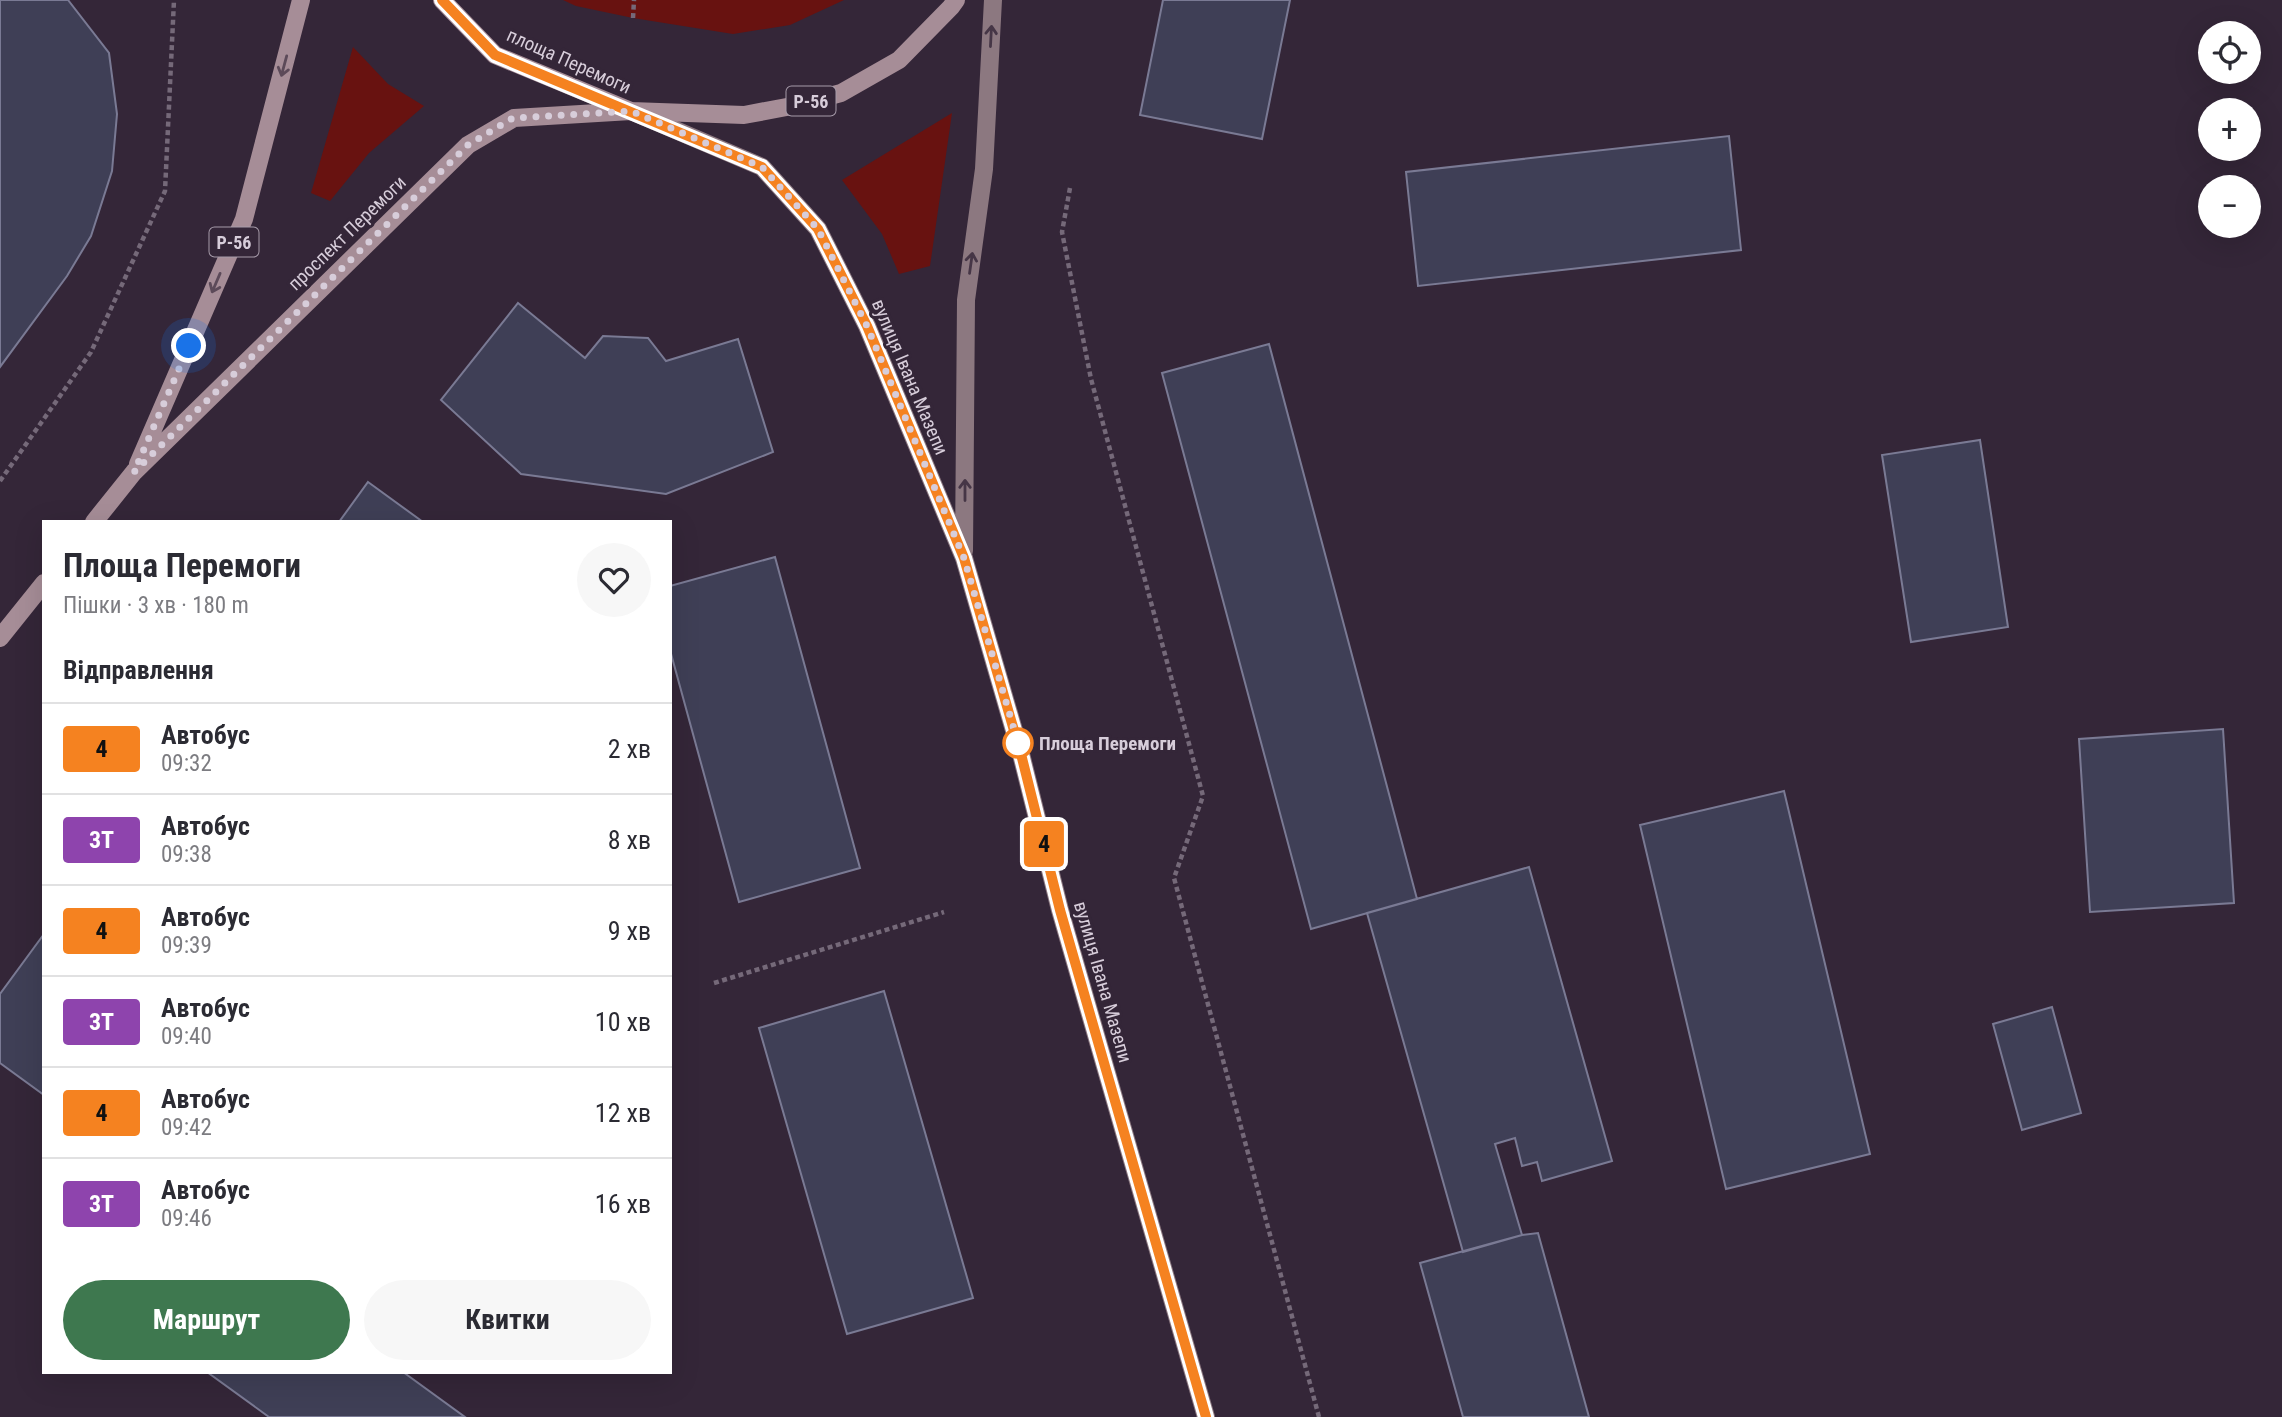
<!DOCTYPE html>
<html lang="uk">
<meta charset="utf-8">
<style>
body{margin:0;font-family:"Roboto Condensed",sans-serif;background:#f7f7f7;color:#2b2b33;height:100vh;display:flex;flex-direction:column;font-size:26px;white-space:nowrap}
*{box-sizing:border-box;margin:0}
p{font-size:23px;color:#7c7c81}
.icon{flex:none;width:38px;height:38px;fill:none;stroke:currentColor;stroke-width:2;stroke-linecap:round;stroke-linejoin:round}
.map{position:relative;flex:1;overflow:hidden}
.sheet{position:absolute;left:42px;top:520px;width:630px;height:854px;display:flex;flex-direction:column;background:#fff;border-radius:0px;box-shadow:0 7px 28px #0002}
.sheet>*{flex:none}
.badge{padding:0 14px;border-radius:5px;font-size:24px;line-height:46px}
.fabs{position:absolute;left:2198px;top:21px;display:grid;gap:14px}
.fabs a{display:grid;place-items:center;width:63px;height:63px;border-radius:50%;background:#fff;box-shadow:0 7px 28px #0002;font-size:35px}
.you{position:absolute;width:35px;height:35px;margin:-18px;border:5px solid #fff;border-radius:50%;background:#1a73e8;box-shadow:0 0 0 10px #1a73e833}
.map>.badge{position:absolute;translate:-50% -50%;box-shadow:0 0 0 4px #fff}
h2{padding:0 21px;font-size:26px;line-height:63px}
.round{display:grid;place-items:center;flex:none;width:74px;height:74px;border-radius:37px;background:#f7f7f7}
.summary{display:flex;align-items:center;justify-content:space-between;height:119px;padding:0 21px}
h1{font-size:33px;font-weight:700;line-height:52px}
.action{display:flex;gap:14px;margin-top:auto;padding:14px 21px}
.action a{flex:1;height:80px;border-radius:42px;background:#3e784f;color:#fff;font-size:28px;font-weight:700;line-height:80px;text-align:center}
.action a+a{background:#f7f7f7;color:#2b2b33}
ul{padding:0;list-style:none}
li{display:flex;align-items:center;gap:21px;height:91px;padding:0 21px;border-top:2px solid #e1e1e2}
li div{flex:1}
li b{display:block;font-size:26px}
li em{font-style:normal}
li .badge{min-width:77px;font-weight:700;text-align:center}
.map>svg:first-child{display:block}
.green{fill:#681210}
.building{fill:#3f3f56;stroke:#7a7a94;stroke-width:2}
.lines{fill:none;stroke-linecap:round;stroke-linejoin:round}
.path{stroke:#756979;stroke-width:4.5;stroke-dasharray:5 3.5;stroke-linecap:butt}
.secondary{stroke:#8c7880;stroke-width:18}
.primary{stroke:#a68d97;stroke-width:18}
.oneway{stroke:#463646}
.oneway2{stroke:#5c4a59}
.line-casing{stroke:#fff;stroke-width:16}
.line{stroke:#f58220;stroke-width:10}
.walk{stroke:#d7cdda;stroke-width:7;stroke-dasharray:0 12.6}
.stop-dot{fill:#fff;stroke:#f58220;stroke-width:3.5}
.labels{text-anchor:middle;dominant-baseline:central;stroke-width:6;stroke-linejoin:round;paint-order:stroke}
.shield{fill:#342638;stroke:#a69ba9;stroke-width:2}
.shield-label{font-size:18px;font-weight:bold;fill:#d7cdda}
.street-label{font-size:19px;fill:#d7cdda;stroke:#342638}
.stop-label{font-size:19px;font-weight:bold;fill:#d7cdda;stroke:#342638;text-anchor:start}
</style>
<div class="map">
<svg width="2282" height="1417" viewBox="0 0 2282 1417">
<rect width="100%" height="100%" fill="#342638"/>
<path class="green" d="M563,0H844L790,25L733,34L633,18L576,6Z
M353,47L388,84L424,106L369,153L330,201L311,193Z
M952,113L930,266L899,274L882,234L842,180Z"/>
<path class="building" d="M0,0H68L109,53L117,114L112,171L91,236L67,276L0,367Z
M1163,0H1290L1262,139L1140,115Z
M1729,136L1741,250L1418,286L1406,172Z
M518,303L585,358L603,336L648,338L666,361L738,339L773,452L666,494L521,474L441,400Z
M1269,344L1417,899L1311,929L1162,373Z
M1980,440L2008,627L1911,642L1882,455Z
M368,482L423,522H339Z
M775,557L860,868L739,902L670,650V586Z
M2223,729L2234,903L2090,912L2079,739Z
M1784,791L1870,1154L1726,1189L1640,825Z
M1529,867L1612,1161L1542,1181L1537,1162L1522,1166L1515,1138L1495,1144L1522,1235L1463,1252L1367,913Z
M44,934V1095L0,1063V994Z
M884,991L973,1298L847,1334L759,1028Z
M2052,1007L2081,1113L2022,1130L1993,1024Z
M1538,1233L1589,1417H1463L1420,1263L1522,1235Z
M207,1372H403L465,1417H269Z"/>
<g class="lines">
<path class="path" d="M633,18L634,0
M1070,188L1062,232L1091,379L1203,796L1174,878L1319,1417
M0,481L91,352L165,191L174,0
M714,983L944,912"/>
<path class="secondary" d="M631,111L762,167L818,229L867,326L964,558L1022,758L1060,910L1206,1417
M964,551L966,300L984,169L993,0"/>
<path class="primary" d="M442,0L495,55L631,111L744,115L792,106L841,93L899,60L951,7L956,0
M138,464L244,219L301,0
M94,522L134,472L468,145L514,118L631,111
M0,638L44,583"/>
</g>
<defs><path id="oneway-shaft" d="M-6 0H5M1.5-3L5.5 0L1.5 3" fill="none" stroke-width="1.6" stroke-linecap="round" stroke-linejoin="round" transform="scale(1.75)"/></defs>
<g class="oneway">
<use href="#oneway-shaft" transform="translate(991 36) rotate(-87)"/>
<use href="#oneway-shaft" transform="translate(971 263) rotate(-82)"/>
<use href="#oneway-shaft" transform="translate(965 490) rotate(-90)"/>
</g>
<g class="oneway2">
<use href="#oneway-shaft" transform="translate(284 66) rotate(105)"/>
<use href="#oneway-shaft" transform="translate(216 283) rotate(113)"/>
</g>
<g class="lines">
<defs>
<path id="line" d="M442,0L495,55L762,167L818,229L867,326L964,558L1022,758L1060,910L1206,1417"/>
</defs>
<use href="#line" class="line-casing"/>
<use href="#line" class="line"/>
<path class="walk" d="M189,346L134,472L468,145L513,118L631,111L762,167L818,229L867,326L964,558L1018,743"/>
</g>
<circle class="stop-dot" cx="1018" cy="743" r="14"/>
<g class="labels">
<g class="shield">
<rect x="786.5" y="86.5" width="49" height="29" rx="5"/>
<rect x="209.5" y="227.5" width="49" height="29" rx="5"/>
</g>
<g class="shield-label">
<text x="811" y="101">Р-56</text>
<text x="234" y="242">Р-56</text>
</g>
<g class="street-label">
<text transform="translate(569 61) rotate(24)">площа Перемоги</text>
<text transform="translate(347 233) rotate(-44)">проспект Перемоги</text>
<text transform="translate(910 377) rotate(67)">вулиця Івана Мазепи</text>
<text transform="translate(1103 982) rotate(74)">вулиця Івана Мазепи</text>
</g>
<g class="stop-label">
<text x="1039" y="743">Площа Перемоги</text>
</g>
</g>
</svg>
<div class="fabs">
<a><svg class="icon" aria-label="locate" viewBox="0 0 24 24"><circle cx="12" cy="12" r="6"/><path d="M12 2v4M12 18v4M2 12h4M18 12h4"/></svg></a>
<a>+</a>
<a>−</a>
</div>
<div class="you" style="left:189px;top:346px"></div>
<b class="badge" style="left:1044px;top:844px;background:#f58220;color:#111">4</b>
<section class="sheet">
<div class="summary"><div><h1>Площа Перемоги</h1><p>Пішки · 3 хв · 180 m</p></div><a class="round"><svg class="icon" aria-label="heart" viewBox="0 0 24 24"><path d="M12 20l-8-8c-3-5 5-10 8-4 3-6 11-1 8 4z"/></svg></a></div>
<h2>Відправлення</h2>
<ul>
<li><span class="badge" style="background:#f58220;color:#111">4</span><div><b>Автобус</b><p>09:32</p></div><em>2 хв</em></li>
<li><span class="badge" style="background:#8e44ad;color:#fff">3Т</span><div><b>Автобус</b><p>09:38</p></div><em>8 хв</em></li>
<li><span class="badge" style="background:#f58220;color:#111">4</span><div><b>Автобус</b><p>09:39</p></div><em>9 хв</em></li>
<li><span class="badge" style="background:#8e44ad;color:#fff">3Т</span><div><b>Автобус</b><p>09:40</p></div><em>10 хв</em></li>
<li><span class="badge" style="background:#f58220;color:#111">4</span><div><b>Автобус</b><p>09:42</p></div><em>12 хв</em></li>
<li><span class="badge" style="background:#8e44ad;color:#fff">3Т</span><div><b>Автобус</b><p>09:46</p></div><em>16 хв</em></li>
</ul>
<div class="action"><a>Маршрут</a><a>Квитки</a></div>
</section>
</div>
